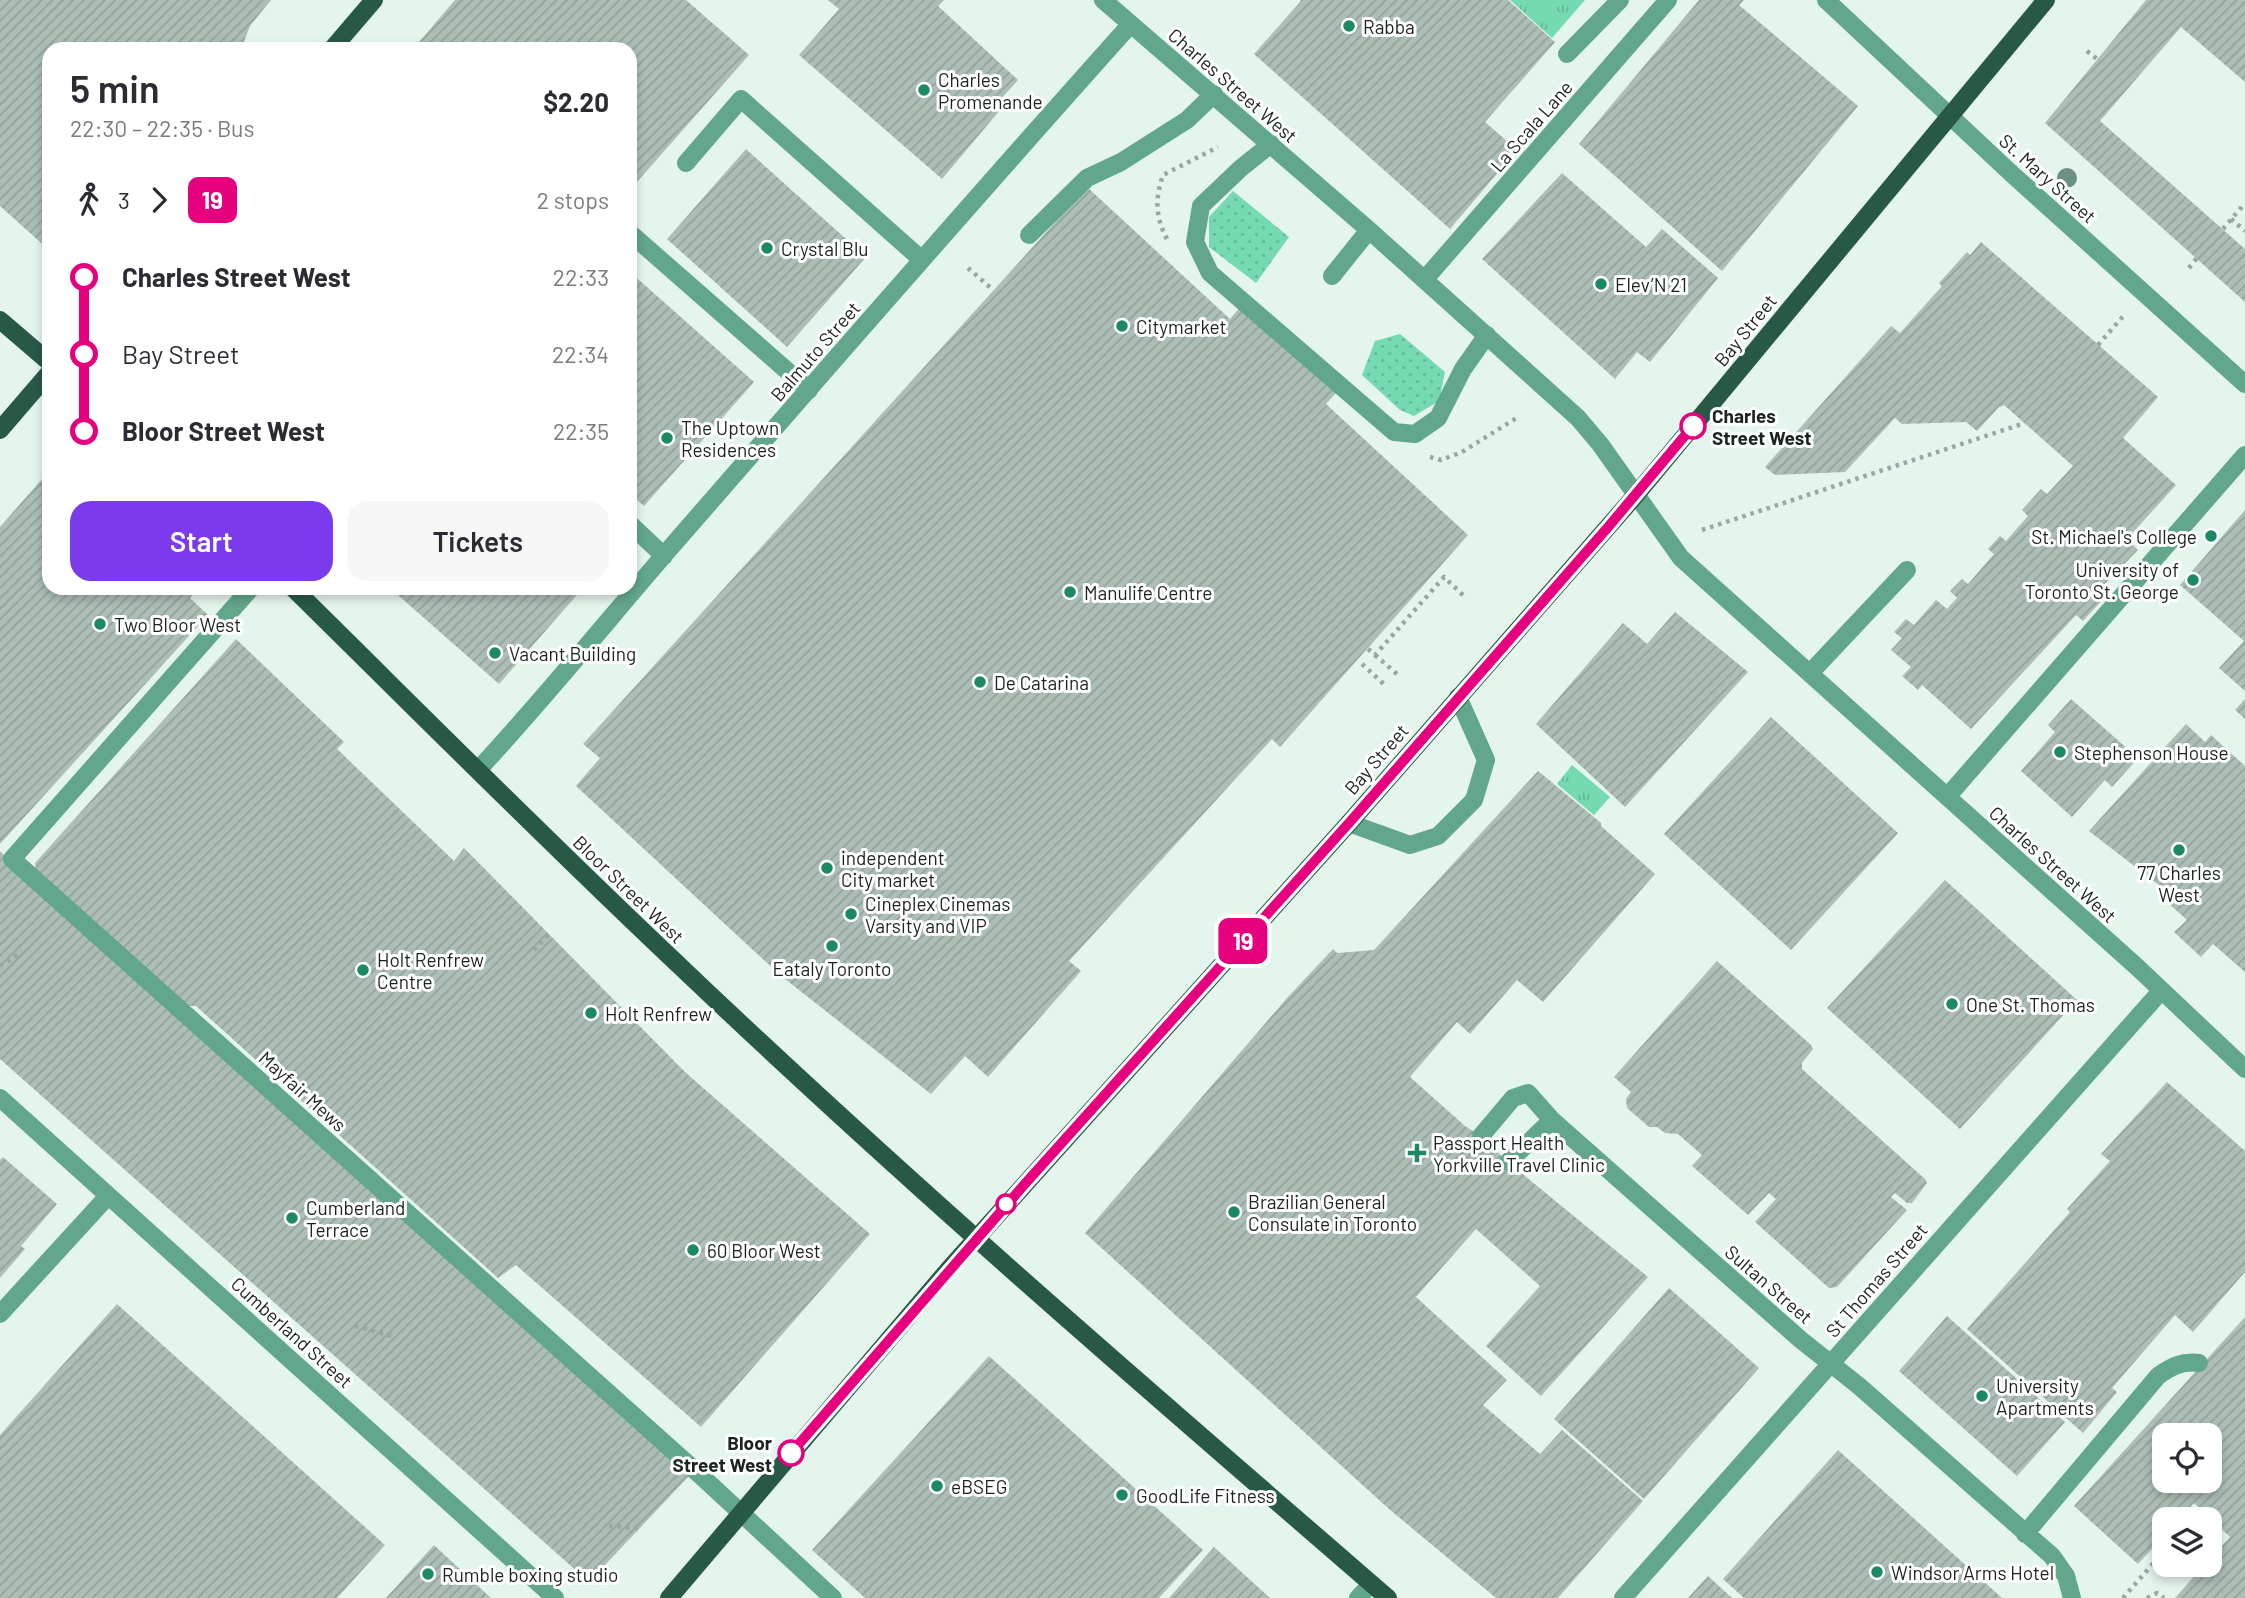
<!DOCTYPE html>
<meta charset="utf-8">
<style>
body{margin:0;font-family:Barlow,sans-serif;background:#f7f7f7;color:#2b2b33;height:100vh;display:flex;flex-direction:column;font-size:26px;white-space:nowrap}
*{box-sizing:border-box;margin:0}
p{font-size:23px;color:#7c7c81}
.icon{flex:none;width:38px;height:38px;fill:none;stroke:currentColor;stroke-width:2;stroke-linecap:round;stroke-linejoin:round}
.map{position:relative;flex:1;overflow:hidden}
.sheet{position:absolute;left:42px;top:42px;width:595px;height:553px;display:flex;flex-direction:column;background:#fff;border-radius:21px;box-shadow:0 4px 10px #0003}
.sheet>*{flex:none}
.badge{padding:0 14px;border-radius:10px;font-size:24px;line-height:46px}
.controls{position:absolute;left:2152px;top:1423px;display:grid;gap:14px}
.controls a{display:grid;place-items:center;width:70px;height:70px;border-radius:14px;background:#fff;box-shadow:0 4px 10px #0003;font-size:35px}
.map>.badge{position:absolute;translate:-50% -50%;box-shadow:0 0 0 4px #fff}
.legs{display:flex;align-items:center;gap:10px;height:77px;padding:0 28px;font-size:23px}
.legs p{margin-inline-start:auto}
.headline{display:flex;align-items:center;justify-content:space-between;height:119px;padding:0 28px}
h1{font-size:38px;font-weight:600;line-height:52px}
.action{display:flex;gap:14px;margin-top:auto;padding:14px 28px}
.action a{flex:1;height:80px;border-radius:21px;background:#7c3aed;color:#fff;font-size:28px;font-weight:600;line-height:80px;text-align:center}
.action a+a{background:#f7f7f7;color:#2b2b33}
ul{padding:0 28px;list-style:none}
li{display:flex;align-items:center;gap:24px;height:77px;font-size:26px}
li i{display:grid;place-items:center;width:10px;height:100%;margin:0 9px;background:currentColor}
li i::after{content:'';width:18px;height:18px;margin:-9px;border:5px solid;border-radius:50%;background:#fff}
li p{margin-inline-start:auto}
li:first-child i{background:linear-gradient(#0000 50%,currentColor 0)}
li:last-child i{background:linear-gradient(currentColor 50%,#0000 0)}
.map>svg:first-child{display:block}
.grass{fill:url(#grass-dots)}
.park{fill:url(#park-tufts)}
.building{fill:url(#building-hatch);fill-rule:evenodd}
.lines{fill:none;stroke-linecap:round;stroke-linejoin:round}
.path{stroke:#99a7a1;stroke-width:4.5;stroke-dasharray:3.5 5;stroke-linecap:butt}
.minor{stroke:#62a68b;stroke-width:18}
.major{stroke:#285846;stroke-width:18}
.tree{fill:#6d9084}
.line-1-casing{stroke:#fff;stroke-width:16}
.line-1{stroke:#e6007e;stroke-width:10}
.poi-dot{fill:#1b8866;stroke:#fff;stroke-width:2.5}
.stop-1-dot{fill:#fff;stroke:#e6007e;stroke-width:3.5}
.labels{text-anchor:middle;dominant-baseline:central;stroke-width:6;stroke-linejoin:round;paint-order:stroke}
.poi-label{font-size:19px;fill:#1b221f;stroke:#fff;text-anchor:start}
.street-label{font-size:19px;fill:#1b221f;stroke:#fff}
.stop-label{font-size:19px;font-weight:bold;fill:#1b221f;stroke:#fff;text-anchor:start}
</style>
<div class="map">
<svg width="2245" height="1598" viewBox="0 0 2245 1598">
<defs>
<pattern id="grass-dots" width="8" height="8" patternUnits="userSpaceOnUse" patternTransform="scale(1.75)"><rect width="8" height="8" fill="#75d9b2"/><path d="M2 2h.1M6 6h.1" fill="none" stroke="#65ba99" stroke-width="1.8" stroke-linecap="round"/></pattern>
<pattern id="park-tufts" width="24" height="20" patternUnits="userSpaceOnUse" patternTransform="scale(1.75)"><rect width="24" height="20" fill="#75d9b2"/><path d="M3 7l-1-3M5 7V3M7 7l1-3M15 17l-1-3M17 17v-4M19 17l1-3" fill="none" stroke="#65ba99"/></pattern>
<pattern id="building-hatch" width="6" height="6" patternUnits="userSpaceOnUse" patternTransform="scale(1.75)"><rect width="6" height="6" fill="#acbeb6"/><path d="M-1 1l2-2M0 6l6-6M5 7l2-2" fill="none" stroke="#93a39c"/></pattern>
</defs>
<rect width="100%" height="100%" fill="#e3f5ed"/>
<path class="grass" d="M1233,191L1289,237L1256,283L1209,247V217Z
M1400,334L1445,372L1439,401L1414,416L1400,410L1362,375L1375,341Z"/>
<path class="park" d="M1510,0H1585L1552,38Z
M1572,765L1610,797L1594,815L1557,784Z"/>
<path class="building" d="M0,0H271L250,26L241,49H49V250L0,206Z
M455,0H686L749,55L636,183L630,177V49H413Z
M828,0H944L938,6L1018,80L1001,99L1006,103L942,179L799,55L839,9Z
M1300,0H1508L1555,42L1485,122L1517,150L1450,229L1254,54L1301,1Z
M1699,0H1744L1739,5L1858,106L1722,271L1579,144Z
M2146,0H2245V82L2181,27L2100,121L2245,249V302L2045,123Z
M746,149L866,257L787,347L667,239Z
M1562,173L1646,247L1662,229L1718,278L1650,362L1637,352L1615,379L1482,259Z
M1087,187L1230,319L1249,297L1345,383L1326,404L1468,535L1280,747L1272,739L1069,961L1081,971L988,1077L965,1056L931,1094L780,975L576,786L600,758L583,744Z
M1981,242L2158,397L2123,438L2176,485L2127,539L2138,550L2101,588L2108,594L2083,621L2076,615L1971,729L1922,685L1918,690L1902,676L1911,667L1891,650L1902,638L1894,632L1906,619L1914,625L1936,600L1947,609L1957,598L1950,591L1962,579L1968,584L1994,554L1988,549L2000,536L2006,541L2028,516L2022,510L2041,489L2047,494L2073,466L2004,405L2001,407L2000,406L1977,431L1966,422L1902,424L1895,418L1845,472L1775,475L1765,467L1891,326L1900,333L1942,286L1939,283L1967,252L1970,255Z
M630,272L754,382L644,506L630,494Z
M49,471V588H191L195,592L190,598L208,615L0,844V527Z
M2245,510V691L2219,668L2244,641L2180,585Z
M390,588H583L499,684Z
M1675,612L1748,672L1625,807L1536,724L1623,623L1647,644Z
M236,639L344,742L337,749L454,861L464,848L685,1072L870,1234L701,1427L516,1265L498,1278L196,1006H181L36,875L35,863Z
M2071,699L2138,758L2112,787L2105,780L2072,817L2021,771L2055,732L2048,725Z
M2245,699V719L2235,710Z
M1771,717L1898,833L1791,950L1664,834Z
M2186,724L2205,742L2211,735L2245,766V972L2213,944L2201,957L2174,932L2187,920L2158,894L2164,889L2089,831Z
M1538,771L1601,823V826L1655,874L1543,1002L1517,980L1470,1034L1457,1022L1410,1077L1465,1126L1481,1136L1508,1162L1648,1277L1541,1396L1486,1346L1540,1286L1476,1229L1416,1297L1507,1380L1483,1405L1540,1454L1562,1430L1643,1501L1558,1598H1496L1389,1509L1085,1233L1287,998L1333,949L1337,953L1374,950Z
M0,851L689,1476L589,1582L0,1059Z
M1945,880L2077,1000L1960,1129L1827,1008Z
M1717,961L1811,1045L1813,1049L1802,1063V1069L1925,1179L1927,1183L1912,1203H1907L1895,1193L1891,1197L1907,1210L1837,1287L1829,1288L1755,1222L1776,1199L1769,1193L1748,1215L1692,1166L1702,1155L1678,1134L1665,1133L1657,1127H1649L1627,1108L1626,1099L1631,1092L1614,1077Z
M2167,1082L2245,1151V1272L2193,1332L2175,1315L2112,1388L2117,1392L2083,1433L1967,1329L2070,1212L2067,1209L2110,1161L2101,1154Z
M3,1157L57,1204L21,1246L25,1249L0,1278V1160Z
M1669,1288L1759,1368L1644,1499L1554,1419Z
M117,1304L385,1545L337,1598H0V1435Z
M1947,1316L2065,1422L2017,1476L1899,1371Z
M2245,1317V1598H2175L2205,1564H2210V1559L2230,1537L2194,1503L2179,1519H2165V1535L2138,1564L2074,1506ZM2165,1435H2210V1480H2165Z
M989,1356L1203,1550L1159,1598H865L812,1550Z
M1838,1450L2002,1598H1744L1723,1579Z
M434,1545L449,1559L491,1598H386Z
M1214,1547L1270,1598H1169Z
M1708,1576L1732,1598H1688Z"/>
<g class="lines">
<path class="path" d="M2087,51L2097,59
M2231,219L2245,231
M2223,229L2245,203
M1167,239C1155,216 1155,199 1163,175L1218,147
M968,268L992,289
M2189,268L2197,258
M2098,345L2125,314
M1430,457L1441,460L1462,452L1518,417
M1702,530L2025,423
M1368,649L1375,655L1444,577L1465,597
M1375,655L1397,674
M1362,664L1386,686
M534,950L550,933
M0,966L22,952
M355,1326L392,1336
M2193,1519L2201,1510
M609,1526L638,1528
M2123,1598L2165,1550
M2147,1598L2157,1593L2164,1598"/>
<path class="minor" d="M1103,0L1369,230L1578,418L1600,444L1681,558L2137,967L2245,1069
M1826,0L2013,175L2245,384
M1567,54L1620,0
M1271,144L1241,168L1201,206L1195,242L1210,273L1394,432L1415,434L1438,418L1463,369L1487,335
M686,163L741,99L922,260
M630,233L809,390
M1029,235L1087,178L1121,162L1187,120L1214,94
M1332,276L1369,230
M1425,279L1668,0
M630,524L664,556
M251,588L12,859L699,1474L833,1598
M1810,673L1907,570
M478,770C543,700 603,626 665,554C819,377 973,200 1130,25
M1947,797L2245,455
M1349,823L1410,845L1438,836L1474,800L1486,760L1458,697
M0,1098L555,1598
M1552,1120L1801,1340L1859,1386L2052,1556L2066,1576L2072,1598
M1481,1136L1513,1098L1528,1093L1552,1120L1508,1162
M0,1314L108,1196
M2025,1534L2158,1376C2172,1366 2182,1361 2199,1363
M1358,1598L1371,1584
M1623,1598L2161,991"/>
<path class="major" d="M332,49L374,0
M0,320L49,362
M0,430L49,373
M293,588C423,716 551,845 684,970C912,1187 1150,1392 1388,1598
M669,1598L948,1270L1349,823L1635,496L2046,0"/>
</g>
<circle class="tree" cx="2067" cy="178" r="10"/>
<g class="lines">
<defs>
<path id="line-1" d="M791,1453L1023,1186L1349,823L1609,526L1693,426"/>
</defs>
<use href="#line-1" class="line-1-casing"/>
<use href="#line-1" class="line-1"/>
</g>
<g class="poi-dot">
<circle cx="1349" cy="26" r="7"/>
<circle cx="924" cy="90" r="7"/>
<circle cx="767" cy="248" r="7"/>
<circle cx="1601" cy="284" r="7"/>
<circle cx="1122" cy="326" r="7"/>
<circle cx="667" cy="438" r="7"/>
<circle cx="2211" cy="536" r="7"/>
<circle cx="2193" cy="580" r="7"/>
<circle cx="1070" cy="592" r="7"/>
<circle cx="100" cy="624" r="7"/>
<circle cx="495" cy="653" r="7"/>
<circle cx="980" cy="682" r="7"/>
<circle cx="2060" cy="752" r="7"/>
<circle cx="2179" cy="850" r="7"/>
<circle cx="827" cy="868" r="7"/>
<circle cx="851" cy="914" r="7"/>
<circle cx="832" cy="946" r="7"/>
<circle cx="363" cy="970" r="7"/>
<circle cx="1952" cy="1004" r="7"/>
<circle cx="591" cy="1013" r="7"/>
<path d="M1413.5 1142.5h7v7h7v7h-7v7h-7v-7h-7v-7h7z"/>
<circle cx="1234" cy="1212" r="7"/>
<circle cx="292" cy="1218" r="7"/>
<circle cx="693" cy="1250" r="7"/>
<circle cx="1982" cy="1396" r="7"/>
<circle cx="937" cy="1486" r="7"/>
<circle cx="1122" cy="1495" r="7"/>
<circle cx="1877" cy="1572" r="7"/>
<circle cx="428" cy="1574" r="7"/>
</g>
<g class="stop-1-dot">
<circle cx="1693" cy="426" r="12"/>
<circle cx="1006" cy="1204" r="9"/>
<circle cx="791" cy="1453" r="12"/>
</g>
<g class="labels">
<g class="poi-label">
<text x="1363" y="26">Rabba</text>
<text x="938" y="79">Charles<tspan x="938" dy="22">Promenande</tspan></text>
<text x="781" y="248">Crystal Blu</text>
<text x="1615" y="284">Elev’N 21</text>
<text x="1136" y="326">Citymarket</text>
<text x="681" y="427">The Uptown<tspan x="681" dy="22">Residences</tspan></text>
<text x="2197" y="536" text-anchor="end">St. Michael's College</text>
<text x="2179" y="569" text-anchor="end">University of<tspan x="2179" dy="22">Toronto St. George</tspan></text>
<text x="1084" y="592">Manulife Centre</text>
<text x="114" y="624">Two Bloor West</text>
<text x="509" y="653">Vacant Building</text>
<text x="994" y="682">De Catarina</text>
<text x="2074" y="752">Stephenson House</text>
<text x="841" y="857">independent<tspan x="841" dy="22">City market</tspan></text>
<text x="2179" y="872" text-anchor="middle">77 Charles<tspan x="2179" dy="22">West</tspan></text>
<text x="865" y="903">Cineplex Cinemas<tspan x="865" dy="22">Varsity and VIP</tspan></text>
<text x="377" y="959">Holt Renfrew<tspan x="377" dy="22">Centre</tspan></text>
<text x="832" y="968" text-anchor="middle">Eataly Toronto</text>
<text x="1966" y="1004">One St. Thomas</text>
<text x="605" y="1013">Holt Renfrew</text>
<text x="1433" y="1142">Passport Health<tspan x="1433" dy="22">Yorkville Travel Clinic</tspan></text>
<text x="1248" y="1201">Brazilian General<tspan x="1248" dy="22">Consulate in Toronto</tspan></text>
<text x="306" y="1207">Cumberland<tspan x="306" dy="22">Terrace</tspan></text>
<text x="707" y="1250">60 Bloor West</text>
<text x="1996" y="1385">University<tspan x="1996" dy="22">Apartments</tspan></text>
<text x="951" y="1486">eBSEG</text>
<text x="1136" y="1495">GoodLife Fitness</text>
<text x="1891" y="1572">Windsor Arms Hotel</text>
<text x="442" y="1574">Rumble boxing studio</text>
</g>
<g class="street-label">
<text transform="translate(1233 85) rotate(41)">Charles Street West</text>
<text transform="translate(1531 126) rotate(-49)">La Scala Lane</text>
<text transform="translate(2048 178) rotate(42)">St. Mary Street</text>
<text transform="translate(1745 330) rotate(-51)">Bay Street</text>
<text transform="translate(815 351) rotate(-49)">Balmuto Street</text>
<text transform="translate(1376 759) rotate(-49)">Bay Street</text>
<text transform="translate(2053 864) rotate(42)">Charles Street West</text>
<text transform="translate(629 889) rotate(44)">Bloor Street West</text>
<text transform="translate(303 1091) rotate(42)">Mayfair Mews</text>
<text transform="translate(1876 1280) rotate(-49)">St Thomas Street</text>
<text transform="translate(1769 1284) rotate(41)">Sultan Street</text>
<text transform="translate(292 1332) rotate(42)">Cumberland Street</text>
</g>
<g class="stop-label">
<text x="1712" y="415">Charles<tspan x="1712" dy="22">Street West</tspan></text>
<text x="772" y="1442" text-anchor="end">Bloor<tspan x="772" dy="22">Street West</tspan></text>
</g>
</g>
</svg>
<div class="controls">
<a><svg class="icon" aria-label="locate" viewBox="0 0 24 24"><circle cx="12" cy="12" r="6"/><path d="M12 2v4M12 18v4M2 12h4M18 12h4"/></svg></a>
<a><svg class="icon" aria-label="layers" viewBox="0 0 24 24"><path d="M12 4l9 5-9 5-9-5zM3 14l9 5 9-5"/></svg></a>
</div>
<b class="badge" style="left:1243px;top:941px;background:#e6007e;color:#fff">19</b>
<section class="sheet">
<div class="headline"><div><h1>5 min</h1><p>22:30 – 22:35 · Bus</p></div><b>$2.20</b></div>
<div class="legs"><svg class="icon" aria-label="walk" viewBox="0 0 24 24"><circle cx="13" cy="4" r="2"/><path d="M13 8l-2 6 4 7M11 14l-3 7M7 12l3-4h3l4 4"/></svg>3<svg class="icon" aria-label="forward" viewBox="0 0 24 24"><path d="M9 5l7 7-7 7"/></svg><b class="badge" style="background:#e6007e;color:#fff">19</b><p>2 stops</p></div>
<ul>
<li><i style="color:#e6007e"></i><b>Charles Street West</b><p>22:33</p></li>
<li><i style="color:#e6007e"></i><span>Bay Street</span><p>22:34</p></li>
<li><i style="color:#e6007e"></i><b>Bloor Street West</b><p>22:35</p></li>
</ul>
<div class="action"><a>Start</a><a>Tickets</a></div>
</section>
</div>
